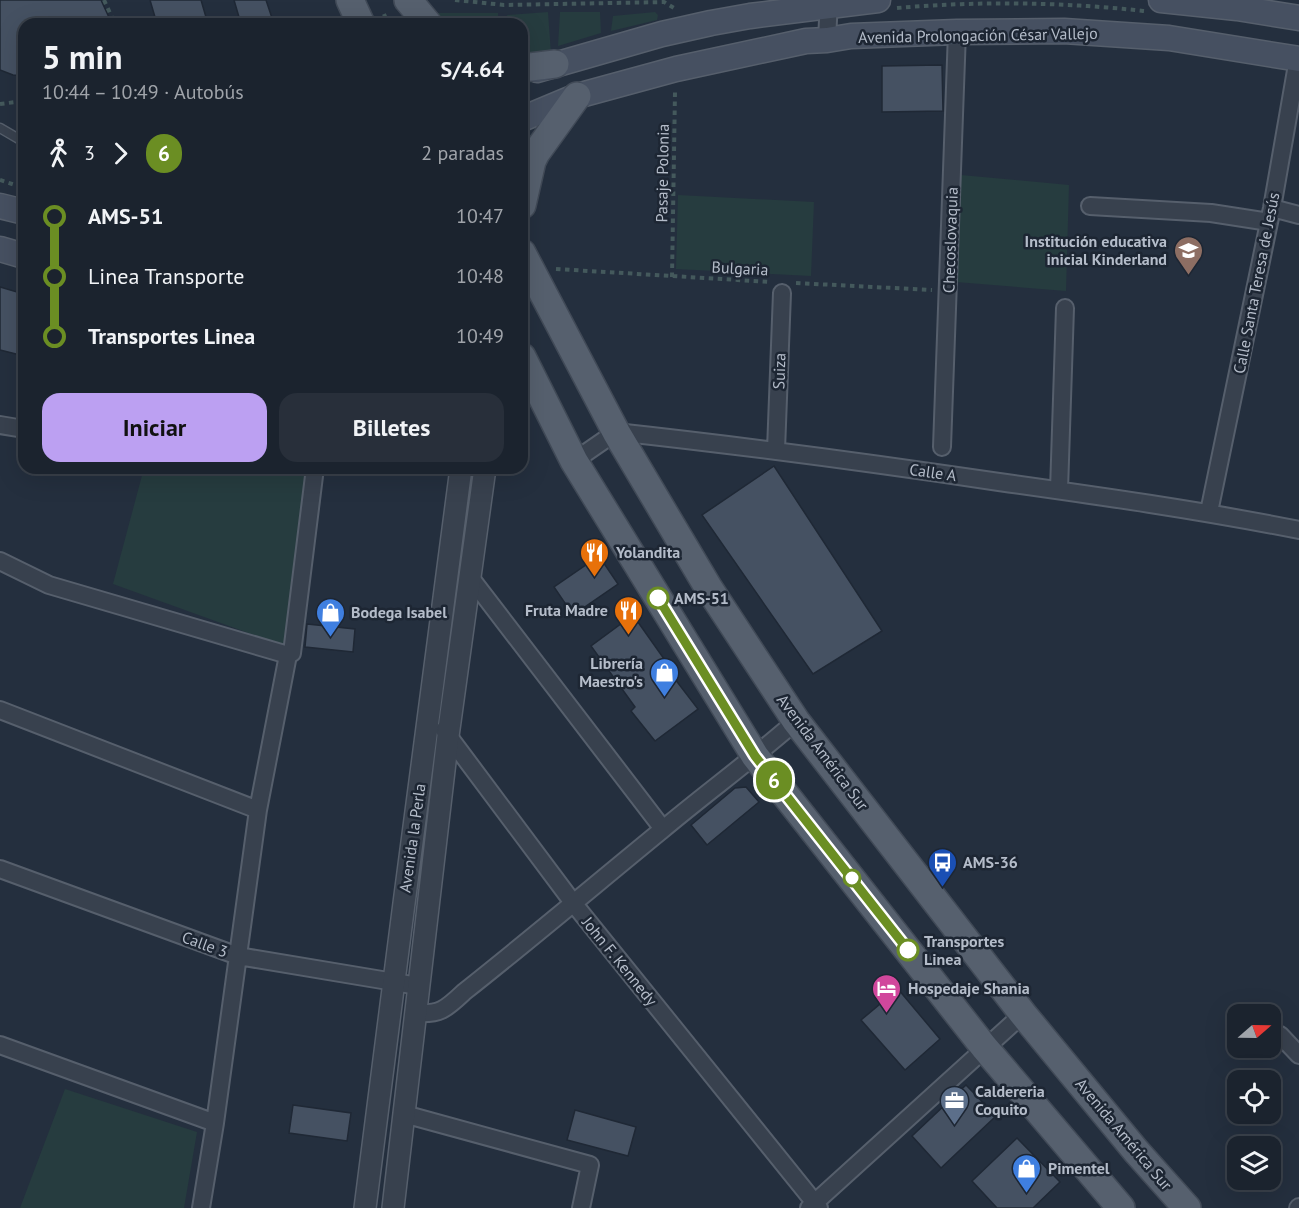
<!DOCTYPE html>
<html lang="es">
<meta charset="utf-8">
<style>
body{margin:0;font-family:"PT Sans",sans-serif;background:#282f3a;color:#f1f3f6;height:100vh;display:flex;flex-direction:column;font-size:22px;white-space:nowrap}
*{box-sizing:border-box;margin:0}
p{font-size:20px;color:#a0a4aa}
.icon{flex:none;width:33px;height:33px;fill:none;stroke:currentColor;stroke-width:2;stroke-linecap:round;stroke-linejoin:round}
.map{position:relative;flex:1;overflow:hidden}
.sheet{position:absolute;left:18px;top:18px;width:510px;height:456px;display:flex;flex-direction:column;background:#1b232e;border-radius:18px;box-shadow:0 6px 24px #0002,0 0 0 2px #39404a}
.sheet>*{flex:none}
.badge{padding:0 12px;border-radius:20px;font-size:21px;line-height:39px}
.needle{width:39px;rotate:70deg}
.tools{position:absolute;left:1227px;top:1004px;display:grid;gap:12px}
.tools a{display:grid;place-items:center;width:54px;height:54px;border-radius:12px;background:#1b232e;box-shadow:0 6px 24px #0002,0 0 0 2px #39404a;font-size:30px}
.map>.badge{position:absolute;translate:-50% -50%;box-shadow:0 0 0 3px #fff}
.legs{display:flex;align-items:center;gap:9px;height:66px;padding:0 24px;font-size:20px}
.legs p{margin-inline-start:auto}
.overview{display:flex;align-items:center;justify-content:space-between;height:102px;padding:0 24px}
h1{font-size:33px;font-weight:700;line-height:45px}
.button{display:flex;gap:12px;margin-top:auto;padding:12px 24px}
.button a{flex:1;height:69px;border-radius:18px;background:#bca0f2;color:#111;font-size:24px;font-weight:700;line-height:69px;text-align:center}
.button a+a{background:#282f3a;color:#f1f3f6}
ul{padding:0 24px;list-style:none}
li{display:flex;align-items:center;gap:21px;height:60px;font-size:22px}
li i{display:grid;place-items:center;width:9px;height:100%;margin:0 8px;background:currentColor}
li i::after{content:'';width:15px;height:15px;margin:-8px;border:4px solid;border-radius:50%;background:#1b232e}
li p{margin-inline-start:auto}
li:first-child i{background:linear-gradient(#0000 50%,currentColor 0)}
li:last-child i{background:linear-gradient(currentColor 50%,#0000 0)}
.map>svg:first-child{display:block}
.green{fill:#263c3f}
.building{fill:#455162;stroke:#1f2835;stroke-width:1.5}
.lines{fill:none;stroke-linecap:round;stroke-linejoin:round}
.service-casing{stroke:#565f6c;stroke-width:11}
.minor-casing{stroke:#565f6c;stroke-width:20}
.tertiary-casing{stroke:#565f6c;stroke-width:24}
.secondary-casing{stroke:#565f6c;stroke-width:27}
.primary-casing{stroke:#414a57;stroke-width:30}
.path{stroke:#44595c;stroke-width:4;stroke-dasharray:4.5 4.5;stroke-linecap:butt}
.service{stroke:#38414e;stroke-width:8}
.minor{stroke:#38414e;stroke-width:16}
.tertiary{stroke:#38414e;stroke-width:21}
.secondary{stroke:#465061;stroke-width:24}
.primary{stroke:#56606e;stroke-width:27}
.line-1-casing{stroke:#fff;stroke-width:14}
.line-1{stroke:#6b8e23;stroke-width:9}
.stop-1-dot{fill:#fff;stroke:#6b8e23;stroke-width:3}
.labels{text-anchor:middle;dominant-baseline:central;stroke-width:5;stroke-linejoin:round;paint-order:stroke}
.street-label{font-size:16px;fill:#b4bcc9;stroke:#1d2633}
.poi-label{font-size:16px;font-weight:bold;fill:#b4bcc9;stroke:#1d2633;text-anchor:start}
.stop-label{font-size:16px;font-weight:bold;fill:#b4bcc9;stroke:#1d2633;text-anchor:start}
</style>
<div class="map">
<svg width="1299" height="1208" viewBox="0 0 1299 1208">
<rect width="100%" height="100%" fill="#242f3e"/>
<path class="green" d="M548,12L551,54L522,56V24H508L507,15Z
M560,12H600L601,33L558,46Z
M655,12L658,15L657,20L611,31L613,16Z
M431,13H498V24H441Z
M961,175L1069,185L1066,291L956,282Z
M678,195L814,202L811,276L676,269Z
M144,468H309L284,646L113,584Z
M65,1089L197,1132L184,1208H20Z"/>
<path class="building" d="M0,0H101L112,24H24V76L13,75L0,70Z
M150,0H201L208,24H157Z
M234,0H266L274,24H241Z
M942,65L943,111L882,112V66Z
M0,287L24,294V356L0,350Z
M774,466L882,631L813,674L702,515Z
M599,556L618,584L573,615L554,587Z
M633,615L674,673L671,674L698,709L655,741L631,711L635,707L591,646Z
M307,624L355,629L353,652L305,647Z
M746,787L759,802L707,845L691,825L735,788Z
M898,989L940,1039L905,1070L861,1020Z
M966,1085L996,1116L941,1168L912,1136Z
M293,1105L351,1113L347,1141L289,1133Z
M575,1110L636,1127L628,1156L567,1140Z
M1017,1138L1060,1182L1033,1208H997L972,1181Z"/>
<g class="lines">
<defs>
<path id="service" d="M0,128L24,142"/>
<path id="minor" d="M827,40L829,0
M1090,206L1211,213L1269,222
M1272,208L1299,215
M0,425L24,429
M942,447L957,32
M776,450L782,293
M574,461L616,432C744,446 871,463 999,482C1099,496 1199,510 1299,530
M1059,490L1065,308
M1209,512L1272,208L1298,59
M0,561L49,585L288,655
M470,577L663,829
M0,710L258,810
M444,730L574,904L819,1208
M0,869L238,956L418,986
M415,1013C440,1015 446,1009 464,992C531,939 596,884 662,830C706,793 753,759 796,721
M1280,1035L1299,1055
M0,1045L215,1123
M404,1114L590,1165L581,1208
M201,1208L215,1123L258,810L288,655L292,653L315,468
M809,1208L1023,1014
M1298,1208L1299,1207"/>
<path id="tertiary" d="M365,1208C395,961 430,715 461,468
M393,1208L448,736L485,468"/>
<path id="secondary" d="M1161,0L1237,8L1299,18
M537,70L662,34L711,23L750,16L878,0
M522,119L577,96L676,69L806,41L827,40L851,36L957,32L1064,31L1169,38L1299,59
M0,206L24,212
M0,249L24,256"/>
<path id="primary" d="M350,0L361,24
M408,0L428,24
M522,68L555,64
M522,205L532,161L536,153L577,96
M522,253L616,432L708,587L796,721L1023,1014L1136,1151L1187,1208
M522,357L574,461L755,756L984,1047L1121,1208"/>
</defs>
<use href="#service" class="service-casing"/>
<use href="#minor" class="minor-casing"/>
<use href="#tertiary" class="tertiary-casing"/>
<use href="#secondary" class="secondary-casing"/>
<use href="#primary" class="primary-casing"/>
<path class="path" d="M104,0L115,24
M455,0L504,5L664,2L674,8
M897,8C979,1 1062,2 1144,11
M384,14L388,24
M0,104L24,101
M0,180L18,186
M556,269L771,282
M672,277L675,92
M796,283L932,290"/>
<use href="#service" class="service"/>
<use href="#minor" class="minor"/>
<use href="#tertiary" class="tertiary"/>
<use href="#secondary" class="secondary"/>
<use href="#primary" class="primary"/>
</g>
<g class="lines">
<defs>
<path id="line-1" d="M658,598L755,756L908,950"/>
</defs>
<use href="#line-1" class="line-1-casing"/>
<use href="#line-1" class="line-1"/>
</g>
<defs>
<symbol id="school-pin" viewBox="-11 -11 22 30"><path d="M0 17L-7.5 6A9.5 9.5 0 1 1 7.5 6Z" fill="#8d6e63" stroke="#1d2633"/><path d="M0-5L7-2L0 1L-7-2ZM-4 1L0 2.5L4 1V4Q0 6-4 4Z" fill="#fff"/></symbol>
<symbol id="restaurant-pin" viewBox="-11 -11 22 30"><path d="M0 17L-7.5 6A9.5 9.5 0 1 1 7.5 6Z" fill="#e8710a" stroke="#1d2633"/><path d="M-5-6h1v4h1v-4h1v4h1v-4h1v5L-1.5 .5V6h-2V.5L-5-1ZM5-6V6H3V1.5H1.5Q1.5-4 5-6Z" fill="#fff"/></symbol>
<symbol id="shop-pin" viewBox="-11 -11 22 30"><path d="M0 17L-7.5 6A9.5 9.5 0 1 1 7.5 6Z" fill="#3f7fe0" stroke="#1d2633"/><path d="M-5-2.5h2.3a2.7 3.5 0 0 1 5.4 0H5L5.5 6h-11ZM-1.5-2.5h3a1.5 2.3 0 0 0-3 0Z" fill="#fff"/></symbol>
<symbol id="bus-pin" viewBox="-11 -11 22 30"><path d="M0 17L-7.5 6A9.5 9.5 0 1 1 7.5 6Z" fill="#1a4fb4" stroke="#1d2633"/><path d="M-5-6H5V4H4V6H2V4H-2V6H-4V4H-5ZM-3.5-4V0h7V-4ZM-3.5 1.2v1.5H-2V1.2ZM2 1.2v1.5H3.5V1.2Z" fill="#fff"/></symbol>
<symbol id="hotel-pin" viewBox="-11 -11 22 30"><path d="M0 17L-7.5 6A9.5 9.5 0 1 1 7.5 6Z" fill="#d1479c" stroke="#1d2633"/><path d="M-6-4.5h1.5V1H6V5H4.5V3h-9V5H-6ZM-4 0a1.8 1.8 0 1 1 3.6 0ZM.5 0V-2.5h3Q6-2.5 6 0Z" fill="#fff"/></symbol>
<symbol id="office-pin" viewBox="-11 -11 22 30"><path d="M0 17L-7.5 6A9.5 9.5 0 1 1 7.5 6Z" fill="#5c6f8a" stroke="#1d2633"/><path d="M-6-3h4V-5.5h4V-3h4V5H-6ZM-1-4.5V-3h2v-1.5ZM-6 0V1H6V0Z" fill="#fff"/></symbol>
</defs>
<g fill-rule="evenodd">
<use href="#school-pin" x="1172" y="234" width="33" height="45"/>
<use href="#restaurant-pin" x="578" y="536" width="33" height="45"/>
<use href="#restaurant-pin" x="612" y="594" width="33" height="45"/>
<use href="#shop-pin" x="314" y="596" width="33" height="45"/>
<use href="#shop-pin" x="648" y="656" width="33" height="45"/>
<use href="#bus-pin" x="926" y="846" width="33" height="45"/>
<use href="#hotel-pin" x="870" y="972" width="33" height="45"/>
<use href="#office-pin" x="938" y="1084" width="33" height="45"/>
<use href="#shop-pin" x="1010" y="1152" width="33" height="45"/>
</g>
<g class="stop-1-dot">
<circle cx="658" cy="598" r="10"/>
<circle cx="852" cy="878" r="8"/>
<circle cx="908" cy="950" r="10"/>
</g>
<g class="labels">
<g class="street-label">
<text transform="translate(978 35) rotate(-1)">Avenida Prolongación César Vallejo</text>
<text transform="translate(662 173) rotate(-89)">Pasaje Polonia</text>
<text transform="translate(950 240) rotate(-88)">Checoslovaquia</text>
<text transform="translate(740 268) rotate(3)">Bulgaria</text>
<text transform="translate(1256 283) rotate(-79)">Calle Santa Teresa de Jesús</text>
<text transform="translate(779 371) rotate(-88)">Suiza</text>
<text transform="translate(933 472) rotate(8)">Calle A</text>
<text transform="translate(823 752) rotate(53)">Avenida América Sur</text>
<text transform="translate(412 838) rotate(-82)">Avenida la Perla</text>
<text transform="translate(205 944) rotate(20)">Calle 3</text>
<text transform="translate(620 961) rotate(51)">John F. Kennedy</text>
<text transform="translate(1124 1134) rotate(50)">Avenida América Sur</text>
</g>
<g class="poi-label">
<text x="1167" y="241" text-anchor="end">Institución educativa<tspan x="1167" dy="18">inicial Kinderland</tspan></text>
<text x="616" y="552">Yolandita</text>
<text x="608" y="610" text-anchor="end">Fruta Madre</text>
<text x="351" y="612">Bodega Isabel</text>
<text x="643" y="663" text-anchor="end">Librería<tspan x="643" dy="18">Maestro's</tspan></text>
<text x="963" y="862">AMS-36</text>
<text x="908" y="988">Hospedaje Shania</text>
<text x="975" y="1091">Caldereria<tspan x="975" dy="18">Coquito</tspan></text>
<text x="1048" y="1168">Pimentel</text>
</g>
<g class="stop-label">
<text x="674" y="598">AMS-51</text>
<text x="924" y="941">Transportes<tspan x="924" dy="18">Linea</tspan></text>
</g>
</g>
</svg>
<div class="tools">
<a><svg class="needle" viewBox="-14 -14 28 28"><path d="M0-13l5 13h-10z" fill="#e53935"/><path d="M0 13l5-13h-10z" fill="#a0a4aa"/></svg></a>
<a><svg class="icon" aria-label="locate" viewBox="0 0 24 24"><circle cx="12" cy="12" r="6"/><path d="M12 2v4M12 18v4M2 12h4M18 12h4"/></svg></a>
<a><svg class="icon" aria-label="layers" viewBox="0 0 24 24"><path d="M12 4l9 5-9 5-9-5zM3 14l9 5 9-5"/></svg></a>
</div>
<b class="badge" style="left:774px;top:780px;background:#6b8e23;color:#fff">6</b>
<section class="sheet">
<div class="overview"><div><h1>5 min</h1><p>10:44 – 10:49 · Autobús</p></div><b>S/4.64</b></div>
<div class="legs"><svg class="icon" aria-label="walk" viewBox="0 0 24 24"><circle cx="13" cy="4" r="2"/><path d="M13 8l-2 6 4 7M11 14l-3 7M7 12l3-4h3l4 4"/></svg>3<svg class="icon" aria-label="forward" viewBox="0 0 24 24"><path d="M9 5l7 7-7 7"/></svg><b class="badge" style="background:#6b8e23;color:#fff">6</b><p>2 paradas</p></div>
<ul>
<li><i style="color:#6b8e23"></i><b>AMS-51</b><p>10:47</p></li>
<li><i style="color:#6b8e23"></i><span>Linea Transporte</span><p>10:48</p></li>
<li><i style="color:#6b8e23"></i><b>Transportes Linea</b><p>10:49</p></li>
</ul>
<div class="button"><a>Iniciar</a><a>Billetes</a></div>
</section>
</div>
